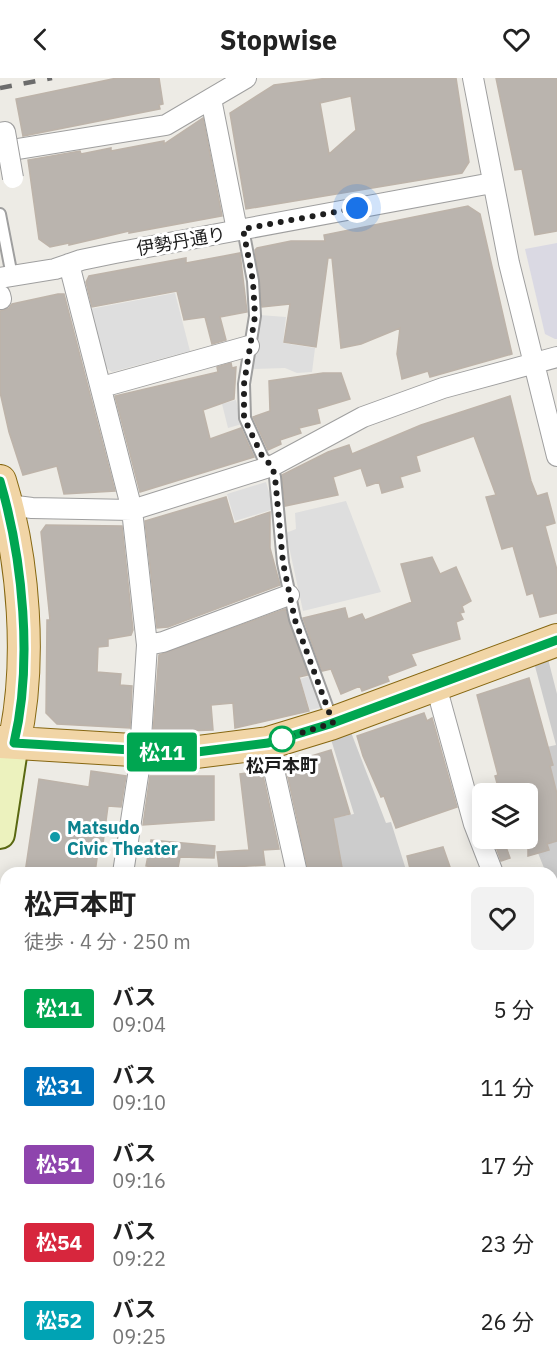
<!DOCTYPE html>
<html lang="ja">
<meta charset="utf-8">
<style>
body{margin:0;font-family:"IBM Plex Sans","Noto Sans JP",sans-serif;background:#f2f2f2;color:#222;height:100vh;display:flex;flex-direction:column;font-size:22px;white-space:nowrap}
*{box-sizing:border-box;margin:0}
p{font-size:20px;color:#767676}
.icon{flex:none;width:33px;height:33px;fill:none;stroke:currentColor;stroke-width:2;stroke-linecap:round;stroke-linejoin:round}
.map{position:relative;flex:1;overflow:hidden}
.panel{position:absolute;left:0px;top:789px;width:558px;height:506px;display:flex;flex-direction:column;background:#fff;border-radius:18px 18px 0 0;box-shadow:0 3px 15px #0003}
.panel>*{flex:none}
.badge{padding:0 12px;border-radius:4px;font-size:21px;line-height:39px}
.buttons{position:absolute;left:472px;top:705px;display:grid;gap:12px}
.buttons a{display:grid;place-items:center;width:66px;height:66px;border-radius:9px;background:#fff;box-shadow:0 3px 15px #0003;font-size:30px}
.you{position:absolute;width:30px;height:30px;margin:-15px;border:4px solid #fff;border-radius:50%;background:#1a73e8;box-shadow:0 0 0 9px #1a73e833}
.map>.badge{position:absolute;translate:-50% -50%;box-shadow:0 0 0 3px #fff}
.round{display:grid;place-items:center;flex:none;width:63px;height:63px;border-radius:9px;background:#f2f2f2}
.summary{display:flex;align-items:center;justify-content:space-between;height:102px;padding:0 24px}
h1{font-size:28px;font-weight:700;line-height:45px}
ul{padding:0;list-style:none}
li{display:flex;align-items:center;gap:18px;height:78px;padding:0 24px}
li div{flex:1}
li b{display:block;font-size:22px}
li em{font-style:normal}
li .badge{min-width:66px;font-weight:700;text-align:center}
header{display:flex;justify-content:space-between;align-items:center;height:78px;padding:0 24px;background:#fff;font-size:27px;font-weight:700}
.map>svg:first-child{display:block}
.education{fill:#f9fbe0}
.religious{fill:#ccc}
.parking{fill:#dedede}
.plaza{fill:#dad9e3}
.water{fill:#aac9d6}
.building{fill:#bab4ae;stroke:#bdb3a9;stroke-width:1.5;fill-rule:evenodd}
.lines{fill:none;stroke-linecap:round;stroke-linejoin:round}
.lane-casing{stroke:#9f9f9f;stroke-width:14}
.street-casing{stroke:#9f9f9f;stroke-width:22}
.secondary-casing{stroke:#596811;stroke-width:32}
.primary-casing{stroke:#866711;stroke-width:34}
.lane{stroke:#fff;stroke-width:10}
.street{stroke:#fff;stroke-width:20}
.secondary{stroke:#ecf2be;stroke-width:28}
.primary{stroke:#f1d5a6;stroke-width:32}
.rail{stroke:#6c6c6c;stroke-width:4.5;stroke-dasharray:12 12;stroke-linecap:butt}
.street-bridge-casing{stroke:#9f9f9f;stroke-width:22;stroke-linecap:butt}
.street-bridge{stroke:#fff;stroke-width:20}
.line-casing{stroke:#fff;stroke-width:14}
.line{stroke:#00a651;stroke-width:9}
.walk{stroke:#1e1e1e;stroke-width:6;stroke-dasharray:0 10.8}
.stop-dot{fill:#fff;stroke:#00a651;stroke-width:3}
.culture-dot{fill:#0f9aa8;stroke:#fff;stroke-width:2}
.labels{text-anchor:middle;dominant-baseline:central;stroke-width:6;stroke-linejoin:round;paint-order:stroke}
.street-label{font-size:18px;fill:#1e1e1e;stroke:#fff}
.stop-label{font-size:18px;font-weight:bold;fill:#1e1e1e;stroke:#fff}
.culture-label{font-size:18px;font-weight:bold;fill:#0d838f;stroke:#fff;text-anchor:start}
</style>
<header><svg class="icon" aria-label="back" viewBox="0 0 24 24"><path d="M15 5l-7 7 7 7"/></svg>Stopwise<svg class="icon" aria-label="heart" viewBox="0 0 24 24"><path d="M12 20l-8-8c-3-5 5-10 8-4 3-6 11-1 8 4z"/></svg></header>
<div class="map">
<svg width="557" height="1294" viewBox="0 0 557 1294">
<rect width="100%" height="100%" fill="#edebe5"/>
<path class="education" d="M56,1288L236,1289L235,1294H55Z"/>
<path class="religious" d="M546,573L557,616V809L552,811V795H546L538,775L528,716L514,676L556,667L532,577Z
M349,649L386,745L391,744L407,795H302L291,748L354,736L329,655Z"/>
<path class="parking" d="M175,215L190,273L112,294L104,288L90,231Z
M259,237L286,239L283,265L315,270L312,294L297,295L285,290L251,291Z
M236,322L242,346L228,350L222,326Z
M266,404L274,431L235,443L227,416Z
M346,423L381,514L303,533L286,455L296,451L295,435Z
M313,597L323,629L310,632L300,601Z"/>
<path class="plaza" d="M557,165V261H555L545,256L525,171Z"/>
<path class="water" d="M0,984L6,985V1028L0,1027Z
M557,1009V1059L552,1061V1012Z"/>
<path class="building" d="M117,0H159L163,26L159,27L160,31L23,58L16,21Z
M328,0H456L469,84L462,95L246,131L230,35L274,7ZM351,18L356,52L329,76L320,25Z
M496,0H557V153L535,157L522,91L515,92Z
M203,40L222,138L129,155V153L69,167V165L50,169L39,161L28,82L80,73L81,76L111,70V73L164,63V66Z
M468,128L480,136L512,276L430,299L428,293L402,301L397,276L400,250L361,266L341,270L332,180H328L316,269L284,264L290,226L262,229L255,172L257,170L291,163H325L324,157Z
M240,175L247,234L220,239L226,262L212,266L205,239L184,242L177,213L92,229L86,204L89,198L186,180V185Z
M58,216H64L115,413L64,416L57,388L23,397L9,354L0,314V233L9,230L12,226Z
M231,285L232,290L236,289L234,321L203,332L210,361L241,350L254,379L140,414L115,318L218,294L217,289Z
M323,295H341L350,321L317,331L320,345L299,350L301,355L280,362L281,366L268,372L253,339L270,333L269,303Z
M510,318L531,403L537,418L547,415L555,445L545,448L557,492V535L540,539L533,515L527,517L513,468L502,471L486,419L496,417L474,358L416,378L420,393L400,399L403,409L382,415L379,404L367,408L361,390L333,399L338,417L285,428L282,397L328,374L349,367L352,376L421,347Z
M226,419L234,446L270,434V470L280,507L168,549L157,550L145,443Z
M46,447L122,448L133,552L131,557L108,561V568L98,569L97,594L121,596L120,607L132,608L130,650L57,646L46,635L47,542H50L41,454Z
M432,479L440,496L456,489L471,523L462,528L464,534L460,535L463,541L456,544L460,561L411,576L416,587L387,598L389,603L362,613L360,608L341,616L331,591L322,593L303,540L345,530L348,541L362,536L365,542L412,524L401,486Z
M285,531L308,597L299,599L309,633L235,650L233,625L211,627L213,652L153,654L159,577Z
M529,600L553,687L550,688L557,716V763L547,766L549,772L528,778V716H500L495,698L498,697L477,617Z
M424,635L427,643L432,640L457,729L396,750L384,718L381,719L363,678L357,658Z
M331,672L350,736L333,740L343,795H309L285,686Z
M91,693L126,698L121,729L108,728L102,773H98L95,795H25L39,701L89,709Z
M262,693L279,771L263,772L265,787L219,790L217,774L249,772L240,696Z
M150,698H214V742L143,747Z
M151,762L215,768L214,780L180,779L178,790L168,792L146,788Z
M505,766L510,780L501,783L496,769Z
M443,769L450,789L426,795H411L407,778Z"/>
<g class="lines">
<defs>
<path id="lane" d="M0,136L12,198
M243,151L253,203L255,238L244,306L245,340L263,380L272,388L275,399L283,485L295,541L332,642
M426,1288L432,1294"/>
<path id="street" d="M473,0L509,185L557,378
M211,21L237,152
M0,74L166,47L246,0
M0,200L55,191L81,182L115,175L492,105
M0,217L1,221
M102,309L249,268
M0,426L32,430L132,432L69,186
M147,567L163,564L289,517
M436,608L474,746L493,795
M268,665L297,795
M123,795L139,691L147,567L132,432L272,388L363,339L443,310L557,279
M0,974L6,976
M552,996L554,1001
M0,1036L6,1037
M552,1202L557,1207
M243,1294L244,1288"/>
<path id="secondary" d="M0,756L14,665"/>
<path id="primary" d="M0,403C24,481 32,585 14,665
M0,664L165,674H197L268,665L330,646L557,562"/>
</defs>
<use href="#lane" class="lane-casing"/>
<use href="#street" class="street-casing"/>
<use href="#secondary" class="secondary-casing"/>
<use href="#primary" class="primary-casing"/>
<use href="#lane" class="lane"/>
<use href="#street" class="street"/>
<use href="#secondary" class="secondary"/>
<use href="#primary" class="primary"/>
<path class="rail" d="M0,10L52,0"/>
<defs>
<path id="street-bridge" d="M0,55L5,54L13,100"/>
</defs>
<use href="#street-bridge" class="street-bridge-casing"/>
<use href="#street-bridge" class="street-bridge"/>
</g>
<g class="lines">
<defs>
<path id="line" d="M0,403C23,481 33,585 14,665L165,674H197L268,665L330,646L557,562"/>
</defs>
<use href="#line" class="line-casing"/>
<use href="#line" class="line"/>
<path class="walk" d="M282,661L333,645L295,542L283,485L275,399L272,388L263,380L244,340V306L255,238L253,203L243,151L357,130"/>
</g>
<circle class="stop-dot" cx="282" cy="661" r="12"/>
<circle class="culture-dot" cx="55" cy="759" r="6"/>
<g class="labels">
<g class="street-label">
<text transform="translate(181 163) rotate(-10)">伊勢丹通り</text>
</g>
<g class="stop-label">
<text x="282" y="687">松戸本町</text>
</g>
<g class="culture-label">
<text x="67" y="749">Matsudo<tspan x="67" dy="21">Civic Theater</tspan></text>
</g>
</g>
</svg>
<div class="buttons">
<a><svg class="icon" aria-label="layers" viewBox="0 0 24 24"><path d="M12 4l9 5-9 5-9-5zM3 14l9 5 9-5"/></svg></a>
</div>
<div class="you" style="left:357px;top:130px"></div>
<b class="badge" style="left:162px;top:674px;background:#00a651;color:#fff">松11</b>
<section class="panel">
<div class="summary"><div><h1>松戸本町</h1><p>徒歩 · 4 分 · 250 m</p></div><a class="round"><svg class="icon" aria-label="heart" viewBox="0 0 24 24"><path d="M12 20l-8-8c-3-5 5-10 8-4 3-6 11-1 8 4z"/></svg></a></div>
<ul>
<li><span class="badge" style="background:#00a651;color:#fff">松11</span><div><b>バス</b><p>09:04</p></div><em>5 分</em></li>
<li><span class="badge" style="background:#0072bc;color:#fff">松31</span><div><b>バス</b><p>09:10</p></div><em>11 分</em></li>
<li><span class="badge" style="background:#8e44ad;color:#fff">松51</span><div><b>バス</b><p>09:16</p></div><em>17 分</em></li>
<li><span class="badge" style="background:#d7263d;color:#fff">松54</span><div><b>バス</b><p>09:22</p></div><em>23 分</em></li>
<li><span class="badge" style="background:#00a3b4;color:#fff">松52</span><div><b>バス</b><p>09:25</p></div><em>26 分</em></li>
</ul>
</section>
</div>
